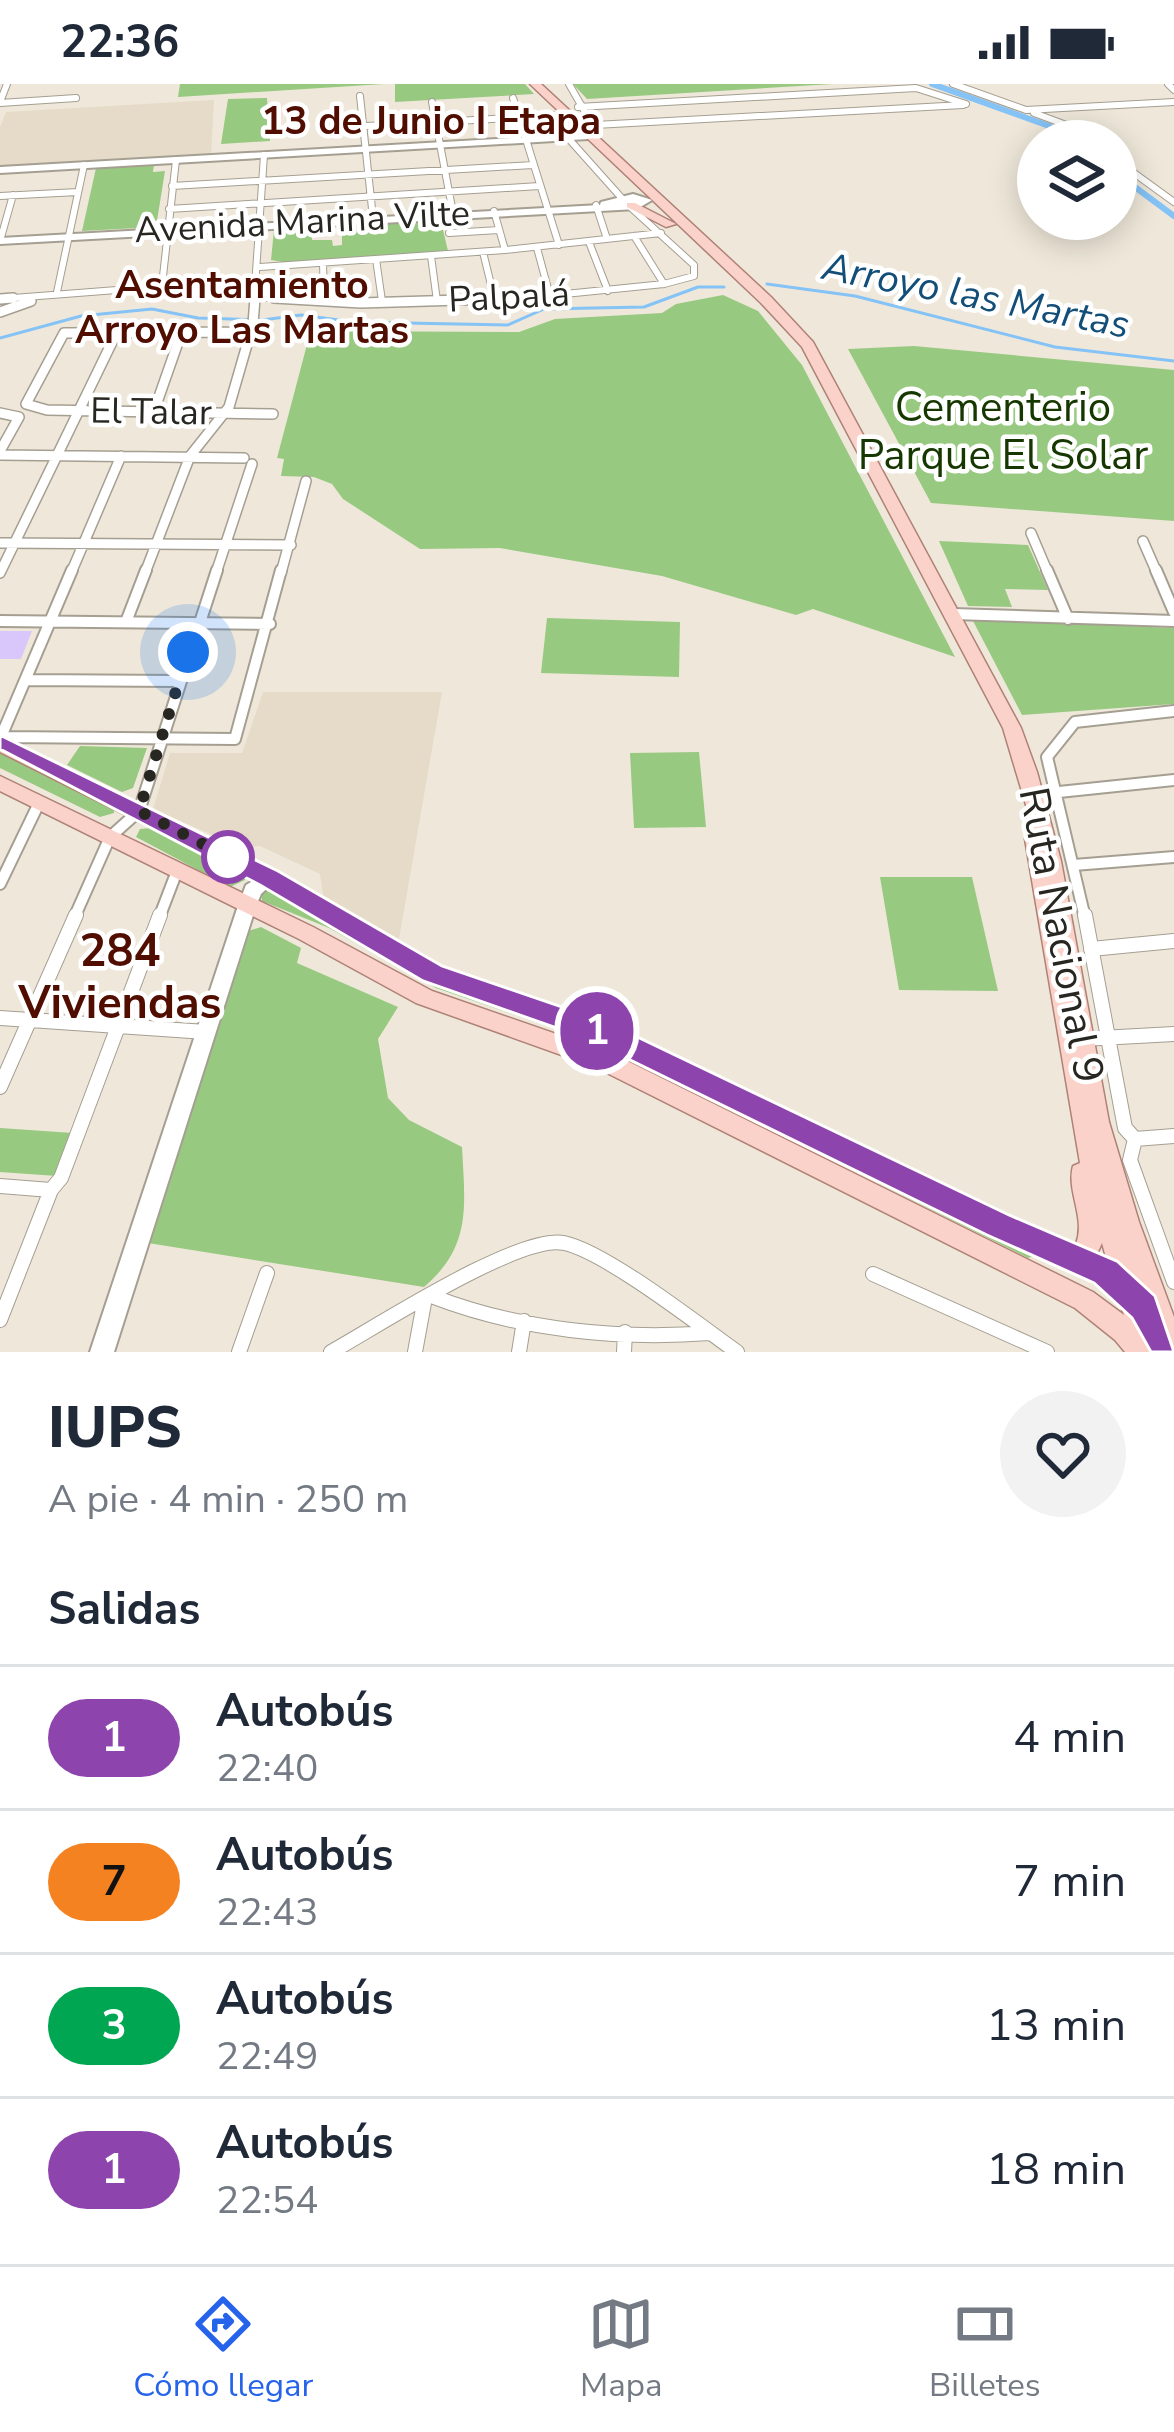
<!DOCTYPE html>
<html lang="es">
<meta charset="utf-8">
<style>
body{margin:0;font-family:"Nunito Sans",sans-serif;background:#f2f2f3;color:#1f2937;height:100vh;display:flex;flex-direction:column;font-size:45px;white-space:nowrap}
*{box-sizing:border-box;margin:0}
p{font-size:39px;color:#747a83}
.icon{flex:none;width:66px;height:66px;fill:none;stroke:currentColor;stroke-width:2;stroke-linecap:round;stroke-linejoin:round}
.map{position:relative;height:1268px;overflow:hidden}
.drawer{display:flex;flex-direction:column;background:#fff;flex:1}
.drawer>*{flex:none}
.badge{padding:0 24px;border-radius:39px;font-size:42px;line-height:78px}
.fabs{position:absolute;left:1017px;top:36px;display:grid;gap:24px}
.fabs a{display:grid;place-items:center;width:120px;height:120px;border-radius:50%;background:#fff;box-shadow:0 6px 30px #0003;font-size:60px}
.you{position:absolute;width:60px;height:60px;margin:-30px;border:9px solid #fff;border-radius:50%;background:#1a73e8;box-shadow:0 0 0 18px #1a73e833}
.map>.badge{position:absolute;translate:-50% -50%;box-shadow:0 0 0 6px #fff}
h2{padding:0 48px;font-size:45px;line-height:108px}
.round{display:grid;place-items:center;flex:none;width:126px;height:126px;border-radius:63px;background:#f2f2f3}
.head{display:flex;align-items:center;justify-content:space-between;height:204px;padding:0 48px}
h1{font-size:57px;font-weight:800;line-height:90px}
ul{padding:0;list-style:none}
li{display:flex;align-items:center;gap:36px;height:144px;padding:0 48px;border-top:3px solid #e0e1e3}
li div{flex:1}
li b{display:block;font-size:45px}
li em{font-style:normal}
li .badge{min-width:132px;font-weight:700;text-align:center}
.status{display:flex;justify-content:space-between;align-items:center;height:84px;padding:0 60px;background:#fff;direction:ltr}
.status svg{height:33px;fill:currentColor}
.menu{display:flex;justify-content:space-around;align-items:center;height:168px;border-top:3px solid #e0e1e3;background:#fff;font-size:33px;color:#747a83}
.menu a{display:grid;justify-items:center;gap:6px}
.menu .active{color:#2563eb}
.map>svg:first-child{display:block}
.built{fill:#e5dbc8}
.green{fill:#98c980}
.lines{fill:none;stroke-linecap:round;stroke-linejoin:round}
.stream{stroke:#85c3f7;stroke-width:3}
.canal{stroke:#85c3f7;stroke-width:6}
.building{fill:#d9c6fa}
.street-far3-casing{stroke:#a59f92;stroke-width:8}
.street-far2-casing{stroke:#a59f92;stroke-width:12}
.street-far1-casing{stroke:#a59f92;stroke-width:14}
.street-casing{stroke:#a59f92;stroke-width:16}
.secondary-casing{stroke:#a59f92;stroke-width:4}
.primary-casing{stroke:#af8277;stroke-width:3}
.street-far3{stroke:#fff;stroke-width:6}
.street-far2{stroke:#fff;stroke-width:9}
.street-far1{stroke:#fff;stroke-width:10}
.street{stroke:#fff;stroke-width:14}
.secondary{fill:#fff;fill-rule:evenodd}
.primary{fill:#fbd2ca;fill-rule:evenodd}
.line{fill:#8e44ad;stroke:#fff;stroke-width:3}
.walk{stroke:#282621;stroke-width:12;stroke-dasharray:0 21.6}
.stop-dot{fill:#fff;stroke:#8e44ad;stroke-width:6}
.labels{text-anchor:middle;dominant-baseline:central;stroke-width:9;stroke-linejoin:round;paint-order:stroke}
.far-street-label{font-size:36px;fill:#282621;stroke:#fff}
.far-neighbourhood-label{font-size:39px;font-weight:bold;fill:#500d00;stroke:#fff}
.far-water-label{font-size:39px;font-style:italic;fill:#134e78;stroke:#fff}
.park-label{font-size:42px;fill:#163800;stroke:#fff}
.street-label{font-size:42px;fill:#282621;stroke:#fff}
.neighbourhood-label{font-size:45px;font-weight:bold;fill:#500d00;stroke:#fff}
</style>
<div class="status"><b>22:36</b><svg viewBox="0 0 49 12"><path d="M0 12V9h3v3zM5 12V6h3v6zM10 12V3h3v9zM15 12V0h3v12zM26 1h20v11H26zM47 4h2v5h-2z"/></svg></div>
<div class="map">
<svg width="1174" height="1268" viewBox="0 0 1174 1268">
<rect width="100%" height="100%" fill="#efe8da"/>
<path class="built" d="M214,16L211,71L0,82V43L6,28Z
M263,608H442L399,855L323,811L320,790L260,762L240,763L153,725L170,669H242Z"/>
<path class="green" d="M180,0H384L178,13Z
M395,0H525L534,10L395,18Z
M573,0H833L587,15Z
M267,14L270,57L221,60L228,15Z
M154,81L153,88L165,87L156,143L82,147L96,84Z
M441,134L442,139L425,140L426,146H443L448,167L289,179L271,176L274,146L280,144H330V151L312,152V156H332L333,162L342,161V140Z
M723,211L758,227L802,281L955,573L813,525L796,531L662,492L500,464L420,465L343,415L332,400L314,393L281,392L284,375L277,374L309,253L319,247L519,248L555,235L662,229L676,220Z
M914,262L1174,286V437L931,419L848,265Z
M939,457L1028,461L1048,506L1005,505L1012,523L968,522Z
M547,534L680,538L679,593L541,589Z
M972,535L1174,544V620L1022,631Z
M80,662L147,664L133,704L122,708L67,681Z
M0,667L114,724V729L100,733L0,684Z
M699,668L706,743L634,744L630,669Z
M151,744L245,791V796L230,803L136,753L140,745Z
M880,793H972L998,907L899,906Z
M274,804L438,900L587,951L1034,1172L1028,1174L592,957L436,904L329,844L262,817L261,808Z
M261,843L301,864L297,879L398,923L378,955L388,1014L409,1036L462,1063C465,1122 472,1162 424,1203L148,1159L248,847Z
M0,1044L73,1049L57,1092L0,1088Z"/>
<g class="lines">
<path class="stream" d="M767,200L855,212L1055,263L1174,277
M0,254L81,232L152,225L198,234L262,236L301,231L354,238L508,241L544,225L644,223L698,203H724"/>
<path class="canal" d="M932,0L1049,42L1073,57
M1116,89L1174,132"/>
</g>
<path class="building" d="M0,547H32L21,575H0Z"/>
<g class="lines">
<defs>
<path id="street-far3" d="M569,0L593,42
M953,0L1026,26L1174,18
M1168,0L1174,6
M360,12L373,134
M513,14L559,161
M0,18L7,0
M432,18L453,129
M0,19L76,14
M578,23L916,4L966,20
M1034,29L1069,42L1090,57
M595,41L963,21
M366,42L564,31
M1116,76L1174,118
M172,102L533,81
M0,112L78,108
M596,121L607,155
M169,125L539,102
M494,127L505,166
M449,149L499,146
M634,152L664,200
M0,157L13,111
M589,158L608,207
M537,164L550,212
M483,168L495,217
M431,172L437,217
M376,175L382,217
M323,179L324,217
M260,183L505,166L661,149
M162,201L176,76
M57,208L84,81
M257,213L326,217
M0,215L258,195
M254,217L264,71
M495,217L664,200L694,192V181L627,120L568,54"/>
<path id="street-far2" d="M274,214L361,219L525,214
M0,215L13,214
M0,228L31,217
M248,248L64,249L26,320L47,326L273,330
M154,327L181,250
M0,329L19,333L0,367
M0,371L244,374
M1031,449L1048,489
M1143,457L1157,489
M0,459L291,461
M0,489L116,250
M71,489L121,372
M145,489L190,372L229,323L253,240L255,214
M216,489L252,380
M281,489L306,397"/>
<path id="street-far1" d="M1047,486L1068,535
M1156,486L1174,528
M953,530L1174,537
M0,537L270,540
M126,538L146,486
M27,596L178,597
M3,653L235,655L281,486
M0,655L72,486
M1059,708L1174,696
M1074,781L1174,773
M0,800L39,719
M74,834L110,753L139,727L217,486
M159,834L177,787
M1085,834L1047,673L1075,638L1174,627"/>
<path id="street" d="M1085,831L1125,1044L1135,1055L1174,1052
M1091,865L1174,857
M0,934L206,948
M1082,955L1174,950
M0,1003L76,831
M1135,1055L1130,1076L1174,1198
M0,1102L51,1106
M873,1190L1047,1268
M434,1213C520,1246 619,1256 710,1249
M0,1236L51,1106L61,1094L160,831
M239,1268L267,1189
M331,1268C376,1243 519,1150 564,1159C606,1168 699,1241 737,1268
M415,1268L424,1219
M519,1268L524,1237
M624,1268L625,1248"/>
<path id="secondary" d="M585,50L588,51V55L0,89V83Z
M633,110L652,116L637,125L0,160V154L600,121L601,118Z
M269,787L275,789L278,794L261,810L256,822L114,1268H90L238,822L246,801Z"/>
<path id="primary" d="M530,0H541L771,213L813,258L1021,644L1037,688L1061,777L1109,1038L1139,1138L1174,1233V1268H1161L1160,1265L1161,1268H1125L1115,1256L1075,1224L595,983L416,919L299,855L0,707V692L313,843L432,907L611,969L1093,1208L1124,1231L1118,1212L1097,1196L989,1149L587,952L425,896L262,799L0,668V654L276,789L439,884L603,940L1007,1133L1070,1160H1076C1086,1133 1066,1107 1073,1082L1080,1079L1025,755L1028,750L1034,748L1003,644L802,263L761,219ZM1102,1159L1107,1177L1096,1172Z
M627,119H635L676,140L666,143L627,123Z"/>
</defs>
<use href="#street-far3" class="street-far3-casing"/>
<use href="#street-far2" class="street-far2-casing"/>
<use href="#street-far1" class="street-far1-casing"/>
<use href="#street" class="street-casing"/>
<use href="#secondary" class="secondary-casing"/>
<use href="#primary" class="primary-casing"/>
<use href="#street-far3" class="street-far3"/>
<use href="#street-far2" class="street-far2"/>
<use href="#street-far1" class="street-far1"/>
<use href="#street" class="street"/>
<use href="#secondary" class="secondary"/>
<use href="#primary" class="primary"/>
</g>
<path class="line" d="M0,651L278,787L442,882L606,938L1009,1131L1117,1177L1155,1212L1174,1268H1151L1132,1234L1094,1199L987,1151L585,954L423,897L260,801L0,665Z"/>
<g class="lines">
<path class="walk" d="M188,568L139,727L236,777L228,773"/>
</g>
<circle class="stop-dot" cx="228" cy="773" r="24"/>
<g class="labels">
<g class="far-street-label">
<text transform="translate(302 138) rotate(-3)">Avenida Marina Vilte</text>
<text transform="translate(509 213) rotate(-3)">Palpalá</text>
<text transform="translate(151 328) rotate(1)">El Talar</text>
</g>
<g class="far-neighbourhood-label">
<text x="431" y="37">13 de Junio I Etapa</text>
<text x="242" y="201">Asentamiento<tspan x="242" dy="45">Arroyo Las Martas</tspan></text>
</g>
<g class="far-water-label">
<text transform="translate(976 212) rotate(11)">Arroyo las Martas</text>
</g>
<g class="park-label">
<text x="1003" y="323">Cementerio<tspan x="1003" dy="48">Parque El Solar</tspan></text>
</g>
<g class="street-label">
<text transform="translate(1061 851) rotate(79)">Ruta Nacional 9</text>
</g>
<g class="neighbourhood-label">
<text x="120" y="867">284<tspan x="120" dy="52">Viviendas</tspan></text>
</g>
</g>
</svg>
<div class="fabs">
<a><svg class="icon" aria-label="layers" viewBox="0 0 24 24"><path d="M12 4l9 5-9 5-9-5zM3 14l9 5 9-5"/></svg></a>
</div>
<div class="you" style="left:188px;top:568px"></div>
<b class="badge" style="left:597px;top:947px;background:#8e44ad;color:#fff">1</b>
</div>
<section class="drawer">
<div class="head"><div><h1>IUPS</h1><p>A pie · 4 min · 250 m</p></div><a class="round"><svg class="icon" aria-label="heart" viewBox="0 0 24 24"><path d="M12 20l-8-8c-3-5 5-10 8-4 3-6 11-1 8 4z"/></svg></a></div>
<h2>Salidas</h2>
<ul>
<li><span class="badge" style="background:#8e44ad;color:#fff">1</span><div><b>Autobús</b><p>22:40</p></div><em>4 min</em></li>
<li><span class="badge" style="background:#f58220;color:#111">7</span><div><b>Autobús</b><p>22:43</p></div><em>7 min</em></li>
<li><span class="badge" style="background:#00a651;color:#fff">3</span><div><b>Autobús</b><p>22:49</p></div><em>13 min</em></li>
<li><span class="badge" style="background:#8e44ad;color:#fff">1</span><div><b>Autobús</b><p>22:54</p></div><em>18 min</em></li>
</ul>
</section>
<nav class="menu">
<a class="active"><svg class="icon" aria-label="directions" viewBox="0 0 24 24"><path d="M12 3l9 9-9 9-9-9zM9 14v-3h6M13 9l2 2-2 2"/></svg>Cómo llegar</a>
<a><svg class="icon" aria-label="map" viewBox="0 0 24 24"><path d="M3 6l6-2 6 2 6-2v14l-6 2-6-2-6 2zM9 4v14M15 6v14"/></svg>Mapa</a>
<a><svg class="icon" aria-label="tickets" viewBox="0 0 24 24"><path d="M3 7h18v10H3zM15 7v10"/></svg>Billetes</a>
</nav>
